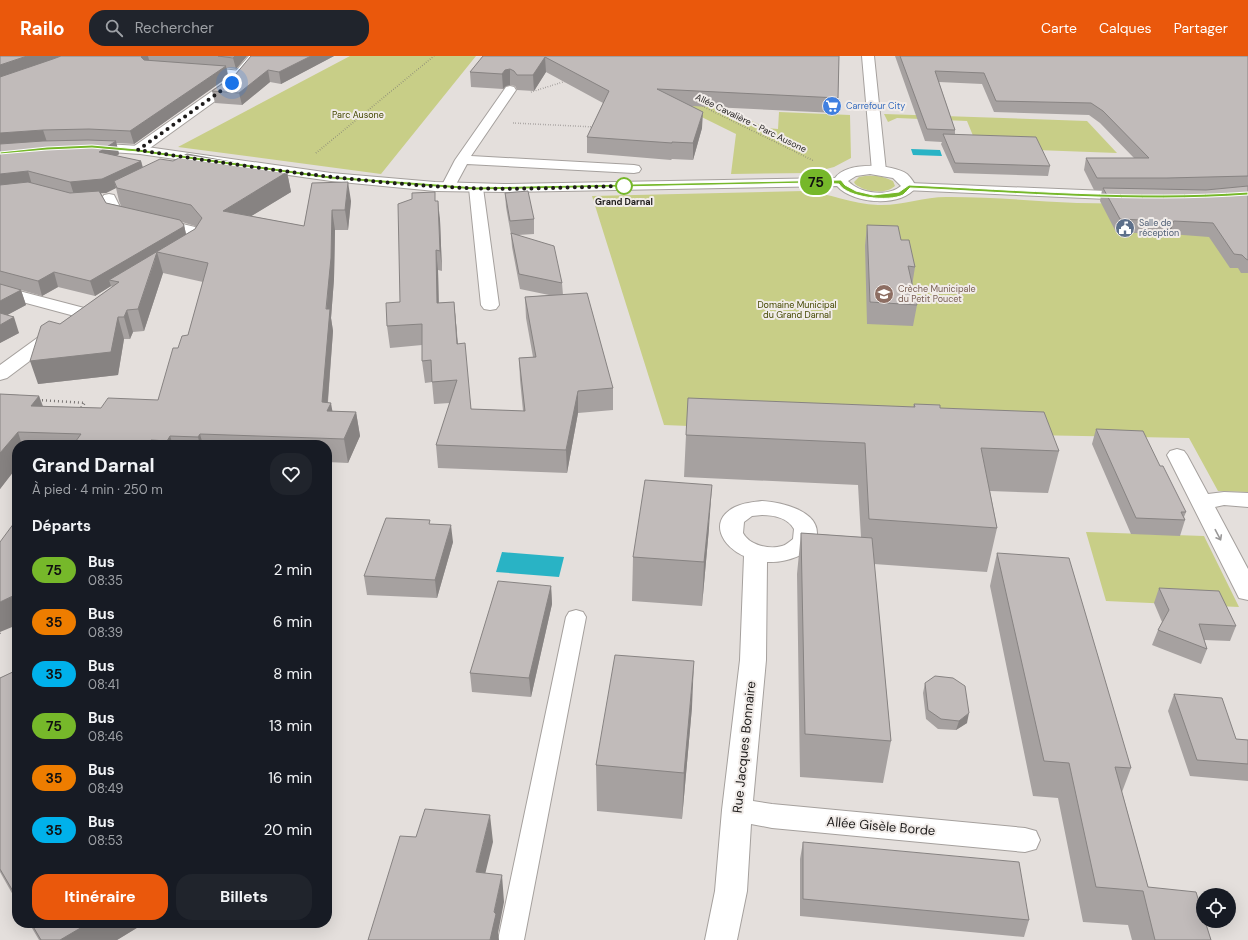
<!DOCTYPE html>
<html lang="fr">
<meta charset="utf-8">
<style>
body{margin:0;font-family:"DM Sans",sans-serif;background:#20242c;color:#f1f3f6;height:100vh;display:flex;flex-direction:column;font-size:15px;white-space:nowrap}
*{box-sizing:border-box;margin:0}
p{font-size:13px;color:#9ea1a6}
.icon{flex:none;width:22px;height:22px;fill:none;stroke:currentColor;stroke-width:2;stroke-linecap:round;stroke-linejoin:round}
.map{position:relative;flex:1;overflow:hidden}
.sheet{position:absolute;left:12px;top:384px;width:320px;height:488px;display:flex;flex-direction:column;background:#171b24;border-radius:16px;box-shadow:0 4px 16px #0002}
.sheet>*{flex:none}
.badge{padding:0 8px;border-radius:13px;font-size:14px;line-height:26px}
.buttons{position:absolute;left:1196px;top:832px;display:grid;gap:8px}
.buttons a{display:grid;place-items:center;width:40px;height:40px;border-radius:50%;background:#171b24;box-shadow:0 4px 16px #0002;font-size:20px}
.you{position:absolute;width:20px;height:20px;margin:-10px;border:3px solid #fff;border-radius:50%;background:#1a73e8;box-shadow:0 0 0 6px #1a73e833}
.map>.badge{position:absolute;translate:-50% -50%;box-shadow:0 0 0 2px #fff}
h2{padding:0 20px;font-size:15px;line-height:36px}
.round{display:grid;place-items:center;flex:none;width:42px;height:42px;border-radius:16px;background:#20242c}
.headline{display:flex;align-items:center;justify-content:space-between;height:68px;padding:0 20px}
h1{font-size:19px;font-weight:700;line-height:30px}
.action{display:flex;gap:8px;margin-top:auto;padding:8px 20px}
.action a{flex:1;height:46px;border-radius:16px;background:#ea580c;color:#fff;font-size:16px;font-weight:700;line-height:46px;text-align:center}
.action a+a{background:#20242c;color:#f1f3f6}
ul{padding:0;list-style:none}
li{display:flex;align-items:center;gap:12px;height:52px;padding:0 20px}
li div{flex:1}
li b{display:block;font-size:15px}
li em{font-style:normal}
li .badge{min-width:44px;font-weight:700;text-align:center}
header{display:flex;align-items:center;gap:24px;box-sizing:border-box;height:56px;padding:0 20px;background:#ea580c;color:#fff}
header strong{font-size:19px}
nav{display:flex;gap:22px;margin-inline-start:auto;font-size:14px}
.search{width:280px;height:36px;background:#20242c;display:flex;align-items:center;gap:10px;box-sizing:border-box;padding:0 14px;border-radius:16px;color:#9ea1a6;font-size:15px}
.map>svg:first-child{display:block}
.green{fill:#c8ce87}
.water{fill:#29b3c5}
.lines{fill:none;stroke-linecap:round;stroke-linejoin:round}
.lane-casing{stroke:#a5a09d;stroke-width:2}
.street-casing{stroke:#a5a09d;stroke-width:2}
.secondary-casing{stroke:#a5a09d;stroke-width:2}
.path-far1{stroke:#777372;stroke-width:1.5;stroke-dasharray:0.5 2;stroke-linecap:butt}
.path{stroke:#777372;stroke-width:2.5;stroke-dasharray:1 3;stroke-linecap:butt}
.lane{fill:#fff;fill-rule:evenodd}
.street{fill:#fff;fill-rule:evenodd}
.secondary{fill:#fff;fill-rule:evenodd}
.wall{fill:#a6a1a0;fill-rule:evenodd}
.shaded-wall{fill:#878382}
.building{fill:#c1bbba;stroke:#878382}
.oneway{stroke:#999898}
.line{fill:#76b82a;stroke:#fff}
.walk{stroke:#1d1b1a;stroke-width:4;stroke-dasharray:0 7.2}
.stop-dot{fill:#fff;stroke:#76b82a;stroke-width:2}
.labels{text-anchor:middle;dominant-baseline:central;stroke-width:4;stroke-linejoin:round;paint-order:stroke}
.far-shop-label{font-size:9px;fill:#366cbe;stroke:#f1ece9;text-anchor:start}
.far-park-label{font-size:9px;fill:#444700;stroke:#f1ece9}
.far-street-label{font-size:9px;fill:#1d1b1a;stroke:#f1ece9}
.far-stop-label{font-size:9px;font-weight:bold;fill:#1d1b1a;stroke:#f1ece9}
.far-service-label{font-size:9px;fill:#4e5e75;stroke:#f1ece9;text-anchor:start}
.far-education-label{font-size:9px;fill:#785e54;stroke:#f1ece9;text-anchor:start}
.near-street-label{font-size:13px;fill:#1d1b1a;stroke:#f1ece9}
</style>
<header>
<strong>Railo</strong>
<div class="search"><svg class="icon" aria-label="search" viewBox="0 0 24 24"><circle cx="10" cy="10" r="6"/><path d="M15 15l6 6"/></svg>Rechercher</div>
<nav><a>Carte</a><a>Calques</a><a>Partager</a></nav>
</header>
<div class="map">
<svg width="1248" height="884" viewBox="0 0 1248 884">
<rect width="100%" height="100%" fill="#e4dfdc"/>
<path class="green" d="M350,0H476L381,118L178,91Z
M684,32L766,72L778,73L779,56L850,59L851,102L834,111L811,117L731,118L736,78L657,39Z
M884,58L1087,65L1117,97L978,92L967,65L897,62L888,66Z
M865,120C875,119 884,120 893,125L895,130C885,139 865,136 855,128L854,126L859,121Z
M804,135C829,137 852,148 878,149C903,150 925,140 950,141C992,141 1035,145 1077,147C1122,148 1166,148 1211,148L1248,208V436L1218,435L1189,382L811,375L664,369L592,140Z
M1086,476L1204,480L1239,551L1106,545Z"/>
<path class="water" d="M911,93L940,94L942,100L913,99Z
M502,496L564,501L559,521L496,516Z"/>
<g class="lines">
<defs>
<path id="lane" d="M204,11L240,15L245,18L240,21L201,16L199,14L201,12Z
M576,554L583,556L586,561L524,884H498L566,561L569,556Z"/>
<path id="street" d="M249,0H261L236,30L143,97H133L131,94L133,91L228,24Z
M862,0H874L886,115L884,118L879,119L874,118L872,115Z
M510,30L514,31L516,34L471,100L634,109L639,110L641,113L639,116L634,117L467,108L453,134L448,135L443,134L441,131L455,104L506,31Z
M909,127L1131,136L1136,137L1138,140L1136,143L1131,144L904,134L902,131L904,128Z
M476,128L481,129L483,132L499,249L496,253L490,254L484,253L481,249L469,132L471,129Z
M109,138L114,139L121,153L195,171L205,182C199,193 190,203 176,199L174,196C178,190 185,189 189,183L184,177L110,159L102,142L104,139Z
M0,230L88,253L91,257L88,261L82,262L0,240Z
M57,271L63,272L66,276L63,280L7,322L0,324V309L51,272Z
M1177,393L1184,395L1187,399L1208,438L1224,436L1248,437V451L1224,449L1215,451L1248,513V544L1239,542L1236,536L1167,399L1170,395Z
M762,445C780,446 817,454 817,477C817,499 784,507 767,506L766,604L753,745L772,748L1025,772L1036,775L1040,784L1036,793L1025,796L772,772L751,768L747,835L737,884H705L715,835L722,754L740,604L744,500C723,491 707,465 735,451C743,447 753,446 762,445ZM762,459C774,459 788,462 794,473L793,483C789,486 786,489 782,490C769,494 749,489 743,477L744,466L752,460Z"/>
<path id="secondary" d="M87,87L140,90L331,117L435,126L504,128L835,122C847,105 892,108 907,118C911,122 914,126 916,131C902,152 853,148 837,130L504,136L435,135L331,125L140,98L82,94L80,91L82,88ZM870,118L893,122L901,130C888,141 860,138 848,125L856,120Z"/>
</defs>
<use href="#lane" class="lane-casing"/>
<use href="#street" class="street-casing"/>
<use href="#secondary" class="secondary-casing"/>
<path class="path-far1" d="M531,36L566,25
M700,49L814,105
M513,67L594,71
M316,97L434,0"/>
<path class="path" d="M38,344L85,347L80,353"/>
<use href="#lane" class="lane"/>
<use href="#street" class="street"/>
<use href="#secondary" class="secondary"/>
</g>
<path class="wall" d="M0,0H247L236,13L227,12L228,21L134,88L116,87L119,98L117,100L141,105L143,111L173,105L287,116L291,136L251,160L304,170L312,127L351,145L348,174H335L334,223L331,262L333,275L328,346L332,355L356,356L360,380L348,407L327,406V389H17V411L0,433V338L39,340L43,350L101,352L158,344L178,292L188,279L203,226L163,217L144,275L133,276L130,283H124L118,319L38,328L60,268L112,231L111,230L95,240L58,231L42,240L21,234L26,249L7,259L19,277L0,287ZM116,132L119,145L121,150L106,147L101,137H106ZM182,166L195,170L196,171L195,173L186,178L184,169Z
M251,0H334L281,28L270,26L242,49L215,47L212,35L235,19Z
M483,0H839L838,42L836,57L691,50L702,72L693,104L672,103L671,104L587,97V81L603,47L546,16L534,35L517,34L515,30L510,29L506,30L503,33L471,31L470,16Z
M895,0H1248V217H1241L1238,212H1230L1209,181L1170,178L1167,180L1143,179L1137,177L1116,176L1100,145L1102,134H1094L1084,114L1086,102H1134L1100,67L1089,59L994,56L982,28L939,26L955,74V78L1050,110L1048,120L954,117L941,88L942,86L925,85Z
M505,137L534,163V178L518,179L562,227L563,239L613,332V354L578,357L567,417L438,412L436,389L450,347L434,348L432,326L425,327L422,305V289L390,292L387,270L400,246L435,145L440,164L442,215L438,214L439,247L454,246L458,287L471,353L523,355L520,324L519,302L533,301L526,262L525,241L549,239L520,233L512,191L511,179L506,151Z
M867,169L901,184L915,211L912,230L917,249L913,270L867,268L865,190Z
M914,348L940,352L1059,395L1048,437L990,435L997,472L987,516L874,508L891,685L883,727L800,721L797,518L801,477L861,481L858,429L684,421L686,379L913,351Z
M1096,373L1160,410L1186,456L1184,461L1185,464L1180,480L1131,478L1092,388Z
M431,468L453,486L437,542L367,539L364,520Z
M709,472L702,550L632,545L633,501Z
M997,497L1131,712L1122,736L1148,831L1211,884H1132L1128,869L1083,866L1058,742L1033,740L990,530Z
M551,530L552,548L531,641L472,636L470,617Z
M1159,532L1236,570L1230,585L1204,584L1207,593L1201,608L1152,589L1158,574L1162,566L1154,547Z
M17,614V846L0,816V622Z
M925,627L967,667L956,674L938,673L926,663L923,637Z
M1174,638L1236,683L1248,684V725L1190,720L1168,655Z
M692,651L682,763L597,755L596,709Z
M803,786L1029,864L1024,881L800,860V803Z
M29,867H145L117,884H39Z"/>
<path class="shaded-wall" d="M27,0H62L0,22V9Z
M142,0H148L150,8L144,12L141,1Z
M235,0H247L236,13L233,2Z
M311,0H334L281,28L279,16Z
M545,1L546,16L534,35L533,19Z
M226,10L228,21L134,88L130,75Z
M510,13V29L506,30L503,33L502,18L505,14Z
M268,14L270,26L242,49L239,37Z
M703,56L702,72L693,104V87Z
M43,74L47,86L0,90V77Z
M116,85L119,98L103,109L99,96Z
M141,105L144,118L114,125L116,132L106,137L74,139L70,126Z
M28,115L32,129L0,132V118Z
M287,116L291,136L227,175L223,155Z
M348,126L351,145L348,174L345,154Z
M438,145L440,164L442,215L440,195Z
M332,154L335,174L334,223L331,262L333,275L327,354L331,347L335,370L322,346Z
M1174,165L1170,178L1167,180L1171,167Z
M184,169L187,183L157,196L163,217L144,275L138,253L155,204L109,224L111,230L95,240L90,225Z
M436,194L438,214L439,268L437,247Z
M54,216L58,231L42,240L38,225Z
M21,234L26,249L0,263V245Z
M454,246L456,267L459,309L457,288Z
M127,254L133,276L130,283L124,261Z
M14,261L19,277L0,287V269Z
M118,261L124,283L118,319L38,328L30,305Z
M578,335V357L567,417L566,394Z
M39,340L47,363L31,350Z
M356,356L360,380L348,407L344,383Z
M18,376L22,389H17V411L0,433V397Z
M200,378L203,389H200L198,381Z
M170,380L173,389H168L167,385Z
M151,384L153,389H148Z
M712,429L709,472L702,550L704,506Z
M451,469L453,486L437,542L435,524Z
M551,530L552,548L531,641L529,622Z
M17,538V569L0,576L1,578H0V546Z
M694,605L692,651L682,763L684,717Z
M969,657L967,667L956,674L959,665Z
M490,759L493,786L479,843L476,816Z
M502,819L504,846L498,877L499,884H490L494,856Z
M89,867H145L117,884H60Z"/>
<path class="building" d="M0,0H27L0,9Z
M61,0H142L141,1L144,4L226,10L130,75L89,73L43,74L0,77V21L53,3Z
M218,0H235L233,2Z
M251,0H311L279,16L268,14L239,37L212,35L235,19Z
M483,0H839L838,42L657,33L703,56L693,87L672,86V87L587,81L609,35L545,1L533,19H517L514,15L510,13L505,14L502,18L470,16Z
M900,0H1248V120L1167,122H1097L1086,102H1149L1103,55L1091,47L996,45L984,17L935,15L955,74L927,73Z
M943,78L1036,81L1050,110L955,107Z
M88,84L116,85L99,96L141,105L102,123L70,126L28,115L0,118V88L43,85Z
M187,98L287,116L223,155L304,170L312,127L348,126L345,154H332L331,202L326,253H330L322,346L331,347L327,355L356,356L344,383L200,378L198,381L170,380L167,385L151,384L148,389H73L81,378L18,376L0,397V338L39,340L31,350L101,352L108,342L158,344L173,292H178L182,280L188,279L208,207L157,196L138,253L127,254L124,261H118L111,296L30,305L41,270L49,265L60,268L119,226L109,224L195,173L202,162L191,149L117,132L114,125L160,103L173,105Z
M28,126L70,137L99,135L106,147L180,164L184,169L183,171L90,225L54,216L38,225L0,215V129Z
M1248,130V204L1246,203L1242,199L1234,198L1213,167L1174,165L1171,167L1147,166L1140,164L1120,163L1103,132L1206,134Z
M528,135L534,163L510,165L505,137Z
M435,136V145H438L440,195L436,194L437,247L454,246L457,288L465,287L471,353L525,355L519,302L536,301L525,241L587,237L613,332L578,335L566,394L436,389L457,324L432,326L431,304L422,305V268L387,270L386,247L400,246L398,148L412,143V137Z
M867,169L898,170L901,184H909L915,211L908,210L917,249L870,246Z
M511,177L554,190L562,227L519,218Z
M0,228L21,234L0,245Z
M0,257L14,261L0,269Z
M688,342L915,351L914,348L940,349V352L1044,356L1059,395L981,392L997,472L869,463L865,387L686,379Z
M1096,373L1143,375L1160,410H1163L1186,456H1181L1185,464L1136,462Z
M645,424L712,429L704,506L633,501Z
M386,462L430,464L429,468L451,469L435,524L364,520Z
M17,463V538L0,546V486Z
M801,477L872,482L891,685L805,678Z
M997,497L1069,502L1131,712L1115,711L1148,831L1196,836L1203,859V865H1205L1211,884H1155L1143,835L1096,831L1069,707L1044,705Z
M498,525L551,530L529,622L470,617Z
M1159,532L1219,535L1236,570L1199,568L1207,593L1158,574L1169,554Z
M615,599L694,605L684,717L596,709Z
M17,614V842L0,813V622Z
M935,620L953,622L965,630L969,657L959,665L941,663L928,654L925,627Z
M1174,638L1222,642L1236,683L1248,684V708L1197,704Z
M425,753L490,759L476,816L502,819L494,856L496,858L490,884H368L400,780L416,781Z
M803,786L1019,806L1029,864L803,843Z
M31,867H89L60,884H41Z"/>
<defs><path id="oneway-shaft" d="M-6 0H5M1.5-3L5.5 0L1.5 3" fill="none" stroke-width="1.6" stroke-linecap="round" stroke-linejoin="round"/></defs>
<use class="oneway" href="#oneway-shaft" transform="translate(1218 479) rotate(62)"/>
<path class="line" d="M92,89L138,93L330,120L476,131L841,124L845,129L856,135L873,139L899,136L909,129C1021,134 1135,144 1248,136V139C1136,147 1022,137 910,132C908,134 905,137 903,139C889,146 847,142 839,128L812,127L476,134L330,123L138,96L92,92L47,94L0,98V96L47,91Z"/>
<g class="lines">
<path class="walk" d="M232,27L138,94C241,110 344,125 448,131C507,135 568,131 627,130H624"/>
</g>
<defs>
<symbol id="supermarket-disc" viewBox="-11 -11 22 22"><circle r="9.5" fill="#3f7fe0" stroke="#f1ece9"/><path d="M-6-5.5h2.5l.6 2H6L4.5 2H-2.5L-4.4-4H-6ZM-1.5 3.2a1.3 1.3 0 1 0 .1 0ZM3 3.2a1.3 1.3 0 1 0 .1 0Z" fill="#fff"/></symbol>
<symbol id="civic-disc" viewBox="-11 -11 22 22"><circle r="9.5" fill="#5c6f8a" stroke="#f1ece9"/><path d="M-.6-6.5H3V-4.5H.6V-3L4-1V1h2V6H-6V1h2V-1L-.6-3ZM-1.2 2.5V6h2.4V2.5Z" fill="#fff"/></symbol>
<symbol id="school-disc" viewBox="-11 -11 22 22"><circle r="9.5" fill="#8d6e63" stroke="#f1ece9"/><path d="M0-5L7-2L0 1L-7-2ZM-4 1L0 2.5L4 1V4Q0 6-4 4Z" fill="#fff"/></symbol>
</defs>
<g fill-rule="evenodd">
<use href="#supermarket-disc" x="821" y="39" width="22" height="22"/>
<use href="#civic-disc" x="1114" y="161" width="22" height="22"/>
<use href="#school-disc" x="873" y="227" width="22" height="22"/>
</g>
<circle class="stop-dot" cx="624" cy="130" r="8"/>
<g class="labels">
<g class="far-shop-label">
<text x="846" y="50">Carrefour City</text>
</g>
<g class="far-park-label">
<text x="358" y="59">Parc Ausone</text>
<text x="797" y="249">Domaine Municipal<tspan x="797" dy="10">du Grand Darnal</tspan></text>
</g>
<g class="far-street-label">
<text transform="translate(751 67) rotate(26)">Allée Cavalière - Parc Ausone</text>
</g>
<g class="far-stop-label">
<text x="624" y="146">Grand Darnal</text>
</g>
<g class="far-service-label">
<text x="1139" y="167">Salle de<tspan x="1139" dy="10">réception</tspan></text>
</g>
<g class="far-education-label">
<text x="898" y="233">Crèche Municipale<tspan x="898" dy="10">du Petit Poucet</tspan></text>
</g>
<g class="near-street-label">
<text transform="translate(744 691) rotate(-84)">Rue Jacques Bonnaire</text>
<text transform="translate(881 770) rotate(5)">Allée Gisèle Borde</text>
</g>
</g>
</svg>
<div class="buttons">
<a><svg class="icon" aria-label="locate" viewBox="0 0 24 24"><circle cx="12" cy="12" r="6"/><path d="M12 2v4M12 18v4M2 12h4M18 12h4"/></svg></a>
</div>
<div class="you" style="left:232px;top:27px"></div>
<b class="badge" style="left:816px;top:126px;background:#76b82a;color:#111">75</b>
<section class="sheet">
<div class="headline"><div><h1>Grand Darnal</h1><p>À pied · 4 min · 250 m</p></div><a class="round"><svg class="icon" aria-label="heart" viewBox="0 0 24 24"><path d="M12 20l-8-8c-3-5 5-10 8-4 3-6 11-1 8 4z"/></svg></a></div>
<h2>Départs</h2>
<ul>
<li><span class="badge" style="background:#76b82a;color:#111">75</span><div><b>Bus</b><p>08:35</p></div><em>2 min</em></li>
<li><span class="badge" style="background:#ee7d00;color:#111">35</span><div><b>Bus</b><p>08:39</p></div><em>6 min</em></li>
<li><span class="badge" style="background:#00b1eb;color:#111">35</span><div><b>Bus</b><p>08:41</p></div><em>8 min</em></li>
<li><span class="badge" style="background:#76b82a;color:#111">75</span><div><b>Bus</b><p>08:46</p></div><em>13 min</em></li>
<li><span class="badge" style="background:#ee7d00;color:#111">35</span><div><b>Bus</b><p>08:49</p></div><em>16 min</em></li>
<li><span class="badge" style="background:#00b1eb;color:#111">35</span><div><b>Bus</b><p>08:53</p></div><em>20 min</em></li>
</ul>
<div class="action"><a>Itinéraire</a><a>Billets</a></div>
</section>
</div>
